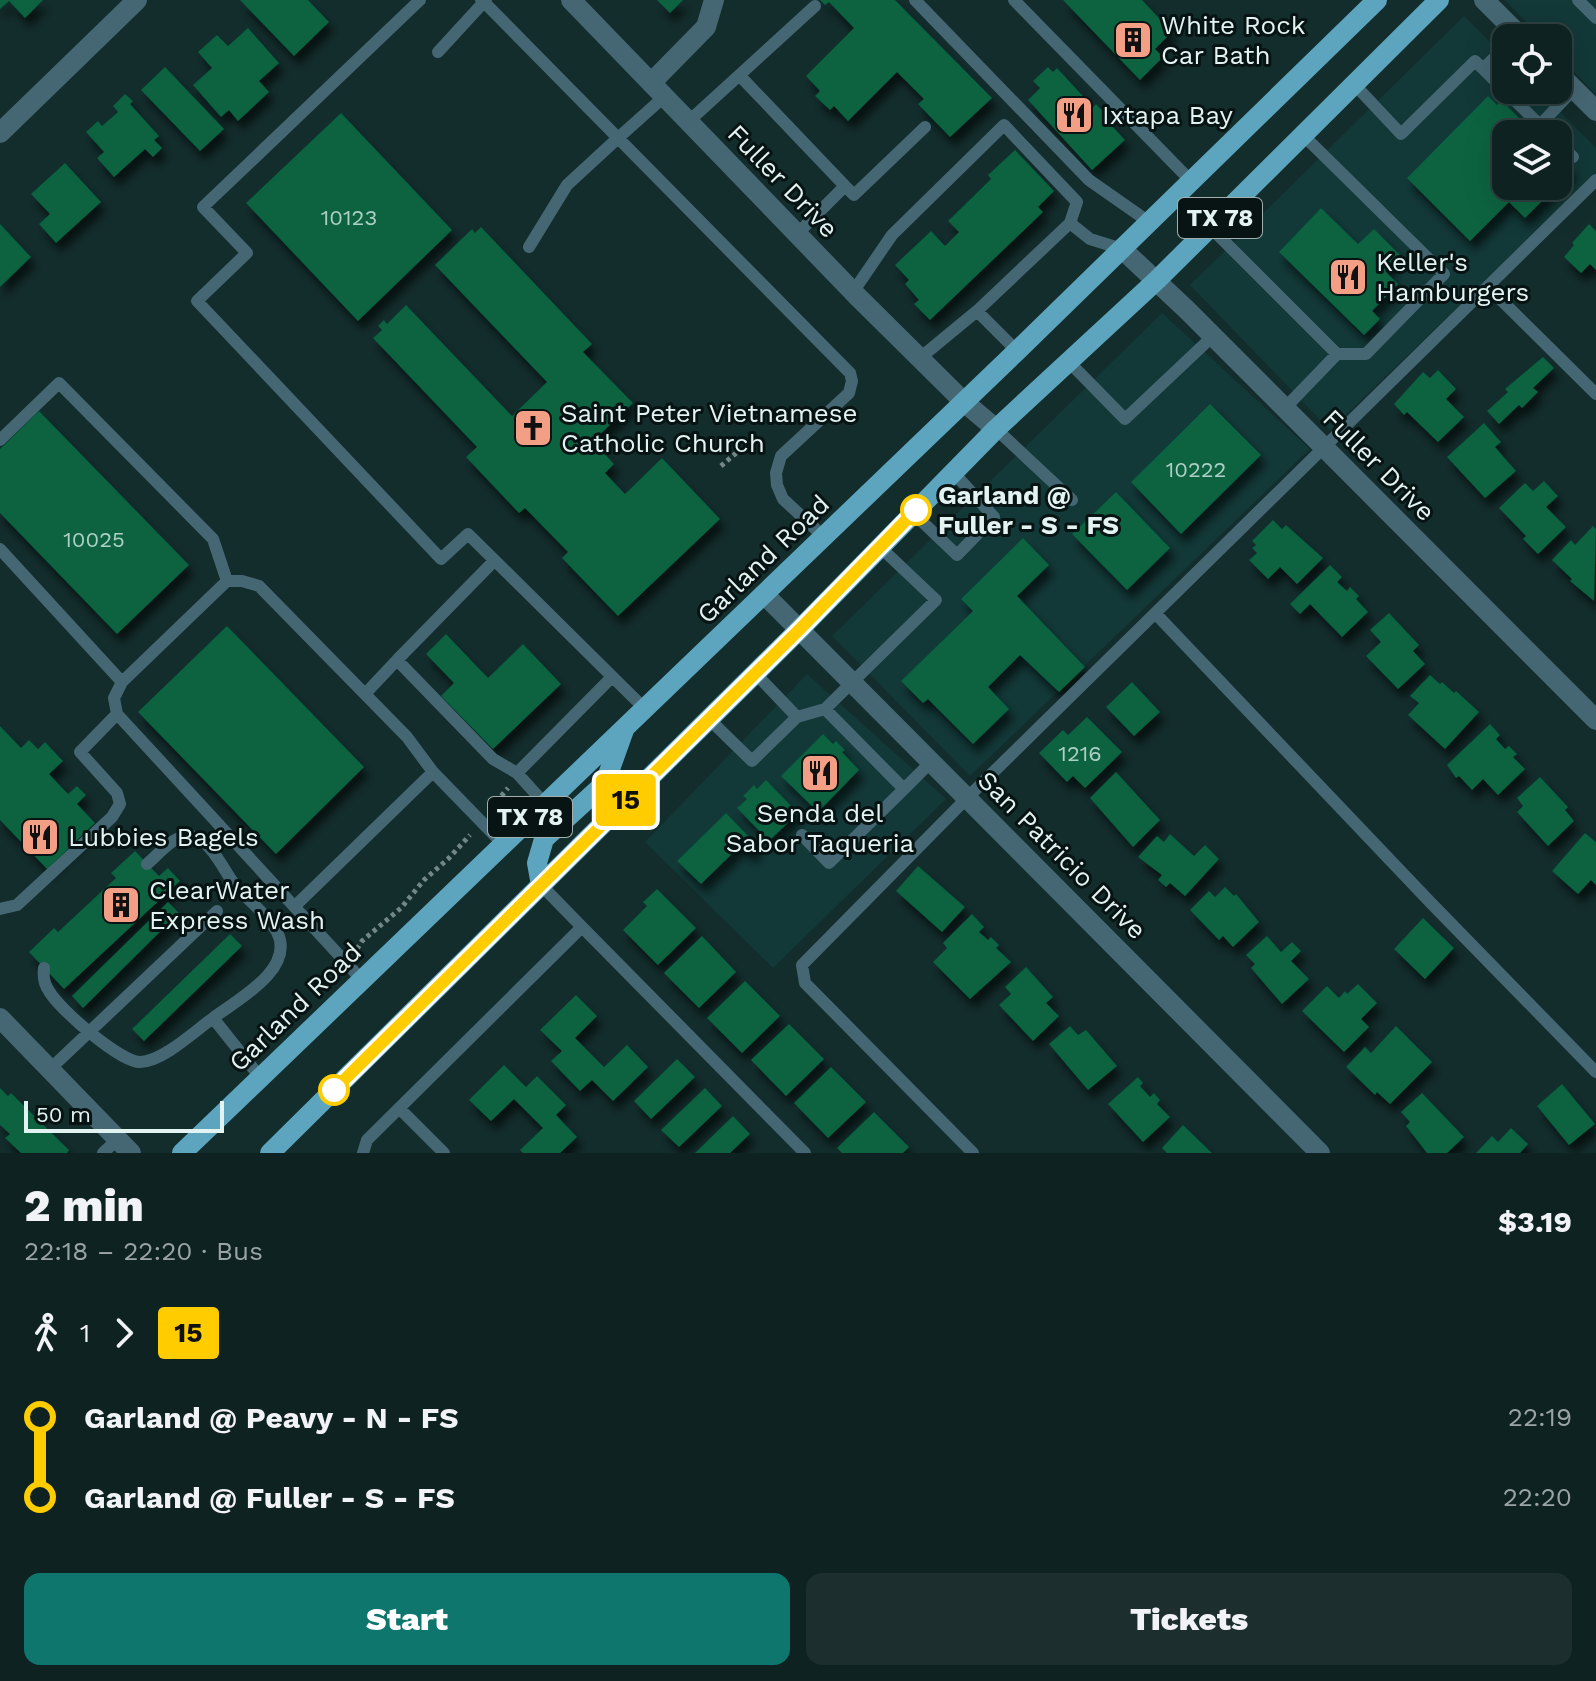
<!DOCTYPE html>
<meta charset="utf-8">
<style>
body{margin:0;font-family:"Work Sans",sans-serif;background:#1c2f2e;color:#f1f3f6;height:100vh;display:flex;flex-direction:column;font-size:30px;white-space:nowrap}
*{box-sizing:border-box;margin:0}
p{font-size:26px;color:#9ba4a5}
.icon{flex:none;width:44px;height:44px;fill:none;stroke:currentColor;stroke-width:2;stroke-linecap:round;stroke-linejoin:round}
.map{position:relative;height:1153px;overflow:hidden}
.side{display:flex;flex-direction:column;background:#0e2221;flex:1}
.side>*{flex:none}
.badge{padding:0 16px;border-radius:6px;font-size:28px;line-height:52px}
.tools{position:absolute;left:1492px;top:24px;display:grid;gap:16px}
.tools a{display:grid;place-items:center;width:80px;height:80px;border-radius:16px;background:#0e2221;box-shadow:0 8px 32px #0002,0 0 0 2px #2e3f3f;font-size:40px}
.scale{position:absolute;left:24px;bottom:20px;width:200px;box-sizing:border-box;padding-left:8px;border:4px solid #e3f3f2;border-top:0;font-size:22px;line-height:28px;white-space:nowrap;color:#e3f3f2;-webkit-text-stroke:6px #081313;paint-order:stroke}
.map>.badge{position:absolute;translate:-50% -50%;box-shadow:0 0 0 4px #fff}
.legs{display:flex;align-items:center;gap:12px;height:88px;padding:0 24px;font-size:26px}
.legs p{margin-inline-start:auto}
.overview{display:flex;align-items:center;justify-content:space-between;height:136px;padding:0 24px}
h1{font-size:44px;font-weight:800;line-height:60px}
.primary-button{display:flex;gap:16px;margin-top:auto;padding:16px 24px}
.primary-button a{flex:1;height:92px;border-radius:16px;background:#0f766e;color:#fff;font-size:32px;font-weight:800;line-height:92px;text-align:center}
.primary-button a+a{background:#1c2f2e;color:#f1f3f6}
ul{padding:0 24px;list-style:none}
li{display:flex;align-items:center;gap:28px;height:80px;font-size:30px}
li i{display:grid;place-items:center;width:12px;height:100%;margin:0 10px;background:currentColor}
li i::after{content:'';width:20px;height:20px;margin:-10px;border:6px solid;border-radius:50%;background:#0e2221}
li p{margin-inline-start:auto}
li:first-child i{background:linear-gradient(#0000 50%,currentColor 0)}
li:last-child i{background:linear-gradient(currentColor 50%,#0000 0)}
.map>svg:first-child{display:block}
.built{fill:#123837;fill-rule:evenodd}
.building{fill:#076341;filter:url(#shadow)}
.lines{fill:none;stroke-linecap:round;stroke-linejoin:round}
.path{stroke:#728786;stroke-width:5;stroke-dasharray:4 4;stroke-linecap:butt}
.lane{stroke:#456773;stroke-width:12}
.street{stroke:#456773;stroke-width:20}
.primary{stroke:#5da5be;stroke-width:20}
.line-1-casing{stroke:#fff;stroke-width:18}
.line-1{stroke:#fc0;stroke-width:12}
.stop-1-dot{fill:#fff;stroke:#fc0;stroke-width:4}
.labels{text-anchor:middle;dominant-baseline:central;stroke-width:6;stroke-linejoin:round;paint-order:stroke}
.number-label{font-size:22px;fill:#accfc6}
.shield{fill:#081313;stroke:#a1b0af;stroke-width:2}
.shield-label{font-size:24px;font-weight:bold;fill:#e3f3f2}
.poi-label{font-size:26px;fill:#e3f3f2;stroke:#081313;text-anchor:start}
.street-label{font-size:26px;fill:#e3f3f2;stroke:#081313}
.stop-label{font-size:26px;font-weight:bold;fill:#e3f3f2;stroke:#081313;text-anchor:start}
</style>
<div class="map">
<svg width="1596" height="1153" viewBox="0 0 1596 1153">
<defs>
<filter id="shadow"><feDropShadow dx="5" dy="9" stdDeviation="4" flood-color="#0009"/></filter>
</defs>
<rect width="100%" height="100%" fill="#132d2c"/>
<path class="built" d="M1505,0H1596V95L1558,55V38H1541Z
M1464,16L1506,58V90H1538L1596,148V174L1330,430L1190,285ZM1506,134H1558V186H1506Z
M1162,313L1310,449L970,776L832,636Z
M807,674L946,799L773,968L645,842Z"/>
<path class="building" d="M0,0H43L25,18L9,1L0,9Z
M240,0H308L329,22L294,56Z
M657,0H683L670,13Z
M820,0H895L992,98L950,137L918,104L924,99L897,72L848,121L834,106L830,110L815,96L820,91L806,76L854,28L829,2L825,5Z
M1063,0H1142L1172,32L1155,49L1163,57L1140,80Z
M248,28L279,63L259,81L269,92L238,121L229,110L221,117L193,85L212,68L198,52L217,35L228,46Z
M165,67L224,129L200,151L141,90Z
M1048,67L1053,72L1057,68L1093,107L1096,104L1114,123L1111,125L1125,140L1092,170L1028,100L1040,88L1033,81Z
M125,94L133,101L130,104L159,136L154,140L162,148L153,157L145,149L114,177L97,158L104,152L86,132L98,121L102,126L118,112L113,106Z
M1488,96L1497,105L1501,100L1535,134H1506V186H1557L1525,218L1509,202L1470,241L1407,178Z
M341,113L452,230L358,321L246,203Z
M1015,150L1054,191L1038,207L1043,212L930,320L914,304L919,300L905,284L909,280L895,265L931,231L945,246L959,232L948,221L991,179L988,175Z
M1558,156L1572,170L1558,185Z
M65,163L101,202L56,243L39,224L50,214L31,194Z
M1321,208L1358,244L1374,229L1400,255L1385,271L1398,284L1372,311L1380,319L1364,335L1279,252Z
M0,224L31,257L0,287Z
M1589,224L1596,231V270L1590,264L1581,273L1564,257L1574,245L1572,243Z
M481,227L592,344L583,352L633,403L593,441L614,464L605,473L625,494L662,458L720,519L618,616L562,558L568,552L525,508L519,513L466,457L477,447L373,338L382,330L378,326L384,320L387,324L406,305L512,416L547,382L435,265L472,229L475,233Z
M1543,357L1554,368L1533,388L1538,392L1522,408L1519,405L1499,424L1487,411L1508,392L1505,389Z
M1438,370L1456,389L1446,399L1464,417L1438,442L1407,412L1404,415L1394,404L1423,372L1430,378Z
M1210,404L1261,455L1181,534L1131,482Z
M39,411L189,565L117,634L0,513V449Z
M1484,423L1501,442L1495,447L1516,471L1485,498L1447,457Z
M1544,481L1558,496L1546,507L1566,527L1538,554L1523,539L1526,536L1499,508L1525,483L1533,491Z
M1116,492L1170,548L1127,590L1072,534Z
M1273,520L1282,529L1286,525L1323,558L1297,584L1280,567L1268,579L1249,560L1257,553L1252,548L1256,545L1252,541Z
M1593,526L1596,529L1594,601L1570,581L1572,579L1552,560L1571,540L1575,545Z
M1023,538L1049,565L1017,596L1085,667L1059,692L1020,655L988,687L1009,709L973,744L928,699L923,703L901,681L973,611L961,599Z
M1330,565L1342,577L1337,582L1347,591L1350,587L1359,596L1356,599L1368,612L1342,637L1310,604L1300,614L1290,604Z
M1389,613L1419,645L1413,651L1425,664L1398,689L1366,656L1381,642L1370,630Z
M227,626L364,767L276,854L138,712Z
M446,634L488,678L523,644L561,684L493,749L441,696L454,683L426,654Z
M1430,675L1440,684L1442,682L1454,693L1456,691L1479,712L1445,749L1408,715L1419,703L1410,696Z
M1132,682L1160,712L1134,736L1106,707Z
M1087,717L1122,752L1085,788L1073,776L1067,782L1039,753L1063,730L1068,735Z
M1490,724L1500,735L1496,739L1505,749L1509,746L1517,754L1513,757L1525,769L1498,795L1483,779L1472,790L1459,776L1456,778L1447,765Z
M0,726L21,748L29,740L38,749L45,742L63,761L49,774L68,794L77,786L86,795L77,804L95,823L47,869L0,820Z
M823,734L833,744L836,741L845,750L842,752L859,770L818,812L781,776Z
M1116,772L1160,820L1133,847L1090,798Z
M1540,777L1568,807L1565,810L1574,821L1548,846L1517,812L1523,806L1517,798Z
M766,780L798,813L769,841L737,808L747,799L743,796L754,785L757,789Z
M726,813L758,846L750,854L741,845L701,884L677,861Z
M1585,833L1596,842V885L1591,880L1578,894L1552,871Z
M1170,834L1194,856L1205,845L1219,859L1185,896L1170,883L1166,887L1158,880L1162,875L1138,857L1157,836L1164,842Z
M135,851L159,876L168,868L180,881L64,989L29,952L54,928L58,932L116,878L111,873Z
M918,866L965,907L942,932L896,891Z
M1225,887L1234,896L1236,894L1259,922L1233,947L1223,936L1219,940L1190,910L1209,891L1215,897Z
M657,889L696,928L658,965L623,930L647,906L643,902Z
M168,902L179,913L83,1008L72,996Z
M972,914L984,927L979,932L988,940L991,937L999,945L996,948L1011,962L970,999L933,962L947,948L943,943Z
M1423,918L1454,948L1425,979L1394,949Z
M230,934L242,946L144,1041L132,1029Z
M702,936L736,972L699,1008L664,973Z
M1267,936L1281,952L1292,942L1301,951L1291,961L1309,979L1282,1004L1251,968L1255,964L1246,955Z
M1026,967L1053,997L1046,1003L1059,1016L1033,1041L999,1005L1011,994L1005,987Z
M745,981L780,1016L742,1053L707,1018Z
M1358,984L1377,1003L1361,1019L1369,1027L1344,1052L1302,1011L1327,986L1339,998L1345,991L1347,994Z
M576,995L597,1016L575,1038L604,1067L627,1045L648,1067L613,1101L592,1080L580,1091L551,1061L562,1051L540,1030Z
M789,1024L824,1059L786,1096L751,1060Z
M1070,1026L1078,1035L1086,1030L1117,1066L1088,1090L1049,1044Z
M1396,1026L1432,1062L1390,1104L1377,1092L1375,1095L1346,1067L1365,1047L1371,1053Z
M677,1059L695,1077L651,1119L634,1101Z
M504,1065L526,1087L537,1076L566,1105L556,1115L577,1137L560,1153H523L520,1150L543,1128L514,1099L491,1121L469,1100Z
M831,1067L866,1102L828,1138L794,1103Z
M1138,1077L1143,1083L1140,1086L1150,1097L1154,1093L1160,1100L1157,1104L1170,1117L1143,1142L1108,1104Z
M1562,1084L1595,1124L1569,1145L1537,1106Z
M0,1088L8,1096L11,1093L69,1150L67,1153H21L5,1138L10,1134L0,1125Z
M705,1088L722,1106L679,1147L661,1130Z
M1422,1093L1464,1137L1447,1153H1427L1406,1126L1410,1122L1401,1112Z
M874,1112L909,1147L903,1153H842L837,1148Z
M733,1116L750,1134L730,1153H695Z
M1183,1125L1212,1153H1167L1162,1148Z
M1511,1128L1528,1144L1520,1153H1476L1492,1136L1498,1142Z"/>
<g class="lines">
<path class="path" d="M721,466L742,448
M491,808L508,788
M357,949L362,941L401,908L424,880L449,858L470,835"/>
<path class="lane" d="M420,0L203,207L247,253L197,301L441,559L468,534L644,708
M486,0L484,2L618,138L567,185L529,247
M915,0L1089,180L1149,222
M1014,0L1190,180
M1578,0L1596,18
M438,52L484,2L481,0
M1483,69L1506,46
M741,77L845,186
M1354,84L1401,134L1475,61L1549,134
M665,96L618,138L850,373L852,381L849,393L781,456L776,473L777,485L783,499L824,537
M689,121L815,6
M1540,125L1574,89
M1558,143L1573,157
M1210,227L1337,354H1366L1444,274L1303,135
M797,234L845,186L854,195L925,127
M1488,287L1596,394
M853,292L892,235L1004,125L1077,202L1070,223L1090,239L1122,249
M977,311L1070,223
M920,358L977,311L1017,351
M1069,362L1125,419L1213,336
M1285,408L1337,354
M996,429L1072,500
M0,440L59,383L213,539L227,581
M913,513L957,555L994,517L953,472
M0,549L122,682
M493,562L397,660L493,759L517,773L544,803
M1155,613L1430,902L1596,1072
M755,673L797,717
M365,694L397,660
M825,709L904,789L932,761
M709,719L752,761L797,717L825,709L936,600L880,547
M517,773L611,678
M802,835L829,863L904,789
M147,864C159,854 175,833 192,836C210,840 223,868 232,881C245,899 266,912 277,932C296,969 237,1000 213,1018
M295,906L433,772
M0,909L17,905L112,817L120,804L117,793L80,752L117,714
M582,927L805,1153
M44,968C43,976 44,984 49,991C59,1009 120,1062 140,1062C162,1062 195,1031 213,1018L260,1077
M361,979L117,714L114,698L122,682L227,581H242L259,586L407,737L433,772L502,843
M49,1070L217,911
M400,1109L444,1153
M103,1153L118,1139
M363,1153L367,1140L582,927L541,885
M973,1153L805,983L802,965L968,797L1596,180"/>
<path class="street" d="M571,0L858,297L964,402L996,429
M1484,0L1522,38
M1558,73L1596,111
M651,83L706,27L714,0
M0,133L137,0
M1122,249L1187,310L1596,720
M764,594L1320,1153
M0,1018L131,1153"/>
<path class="primary" d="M541,885L537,863L544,839L605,783L624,730
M182,1153L1017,351L1377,0
M270,1153L800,629L996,429L1157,280L1439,0"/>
</g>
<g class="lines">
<defs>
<path id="line-1" d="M334,1090L800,629L916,510"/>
</defs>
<use href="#line-1" class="line-1-casing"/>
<use href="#line-1" class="line-1"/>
</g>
<defs>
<symbol id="building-square" viewBox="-11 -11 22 22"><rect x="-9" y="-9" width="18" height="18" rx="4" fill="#f39f85" stroke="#081313"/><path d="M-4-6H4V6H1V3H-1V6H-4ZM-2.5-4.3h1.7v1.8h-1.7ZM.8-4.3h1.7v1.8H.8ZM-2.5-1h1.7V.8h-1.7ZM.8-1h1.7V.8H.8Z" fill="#111"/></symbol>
<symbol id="restaurant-square" viewBox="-11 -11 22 22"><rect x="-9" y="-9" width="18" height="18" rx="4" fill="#f39f85" stroke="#081313"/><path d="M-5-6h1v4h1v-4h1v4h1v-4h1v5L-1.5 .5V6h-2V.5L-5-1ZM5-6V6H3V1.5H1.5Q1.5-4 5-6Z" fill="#111"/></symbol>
<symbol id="church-square" viewBox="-11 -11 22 22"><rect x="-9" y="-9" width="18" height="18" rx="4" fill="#f39f85" stroke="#081313"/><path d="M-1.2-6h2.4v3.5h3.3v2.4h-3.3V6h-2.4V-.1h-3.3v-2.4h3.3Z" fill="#111"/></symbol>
</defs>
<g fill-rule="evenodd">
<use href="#building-square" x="1111" y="18" width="44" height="44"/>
<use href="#restaurant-square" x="1052" y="93" width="44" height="44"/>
<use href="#restaurant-square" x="1326" y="255" width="44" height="44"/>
<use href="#church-square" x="511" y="406" width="44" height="44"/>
<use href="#restaurant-square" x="798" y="751" width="44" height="44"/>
<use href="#restaurant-square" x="18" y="815" width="44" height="44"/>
<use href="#building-square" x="99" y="883" width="44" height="44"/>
</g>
<g class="stop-1-dot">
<circle cx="916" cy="510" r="14"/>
<circle cx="334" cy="1090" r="14"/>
</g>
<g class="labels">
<g class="number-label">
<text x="349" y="217">10123</text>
<text x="1196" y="469">10222</text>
<text x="94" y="539">10025</text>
<text x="1080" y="753">1216</text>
</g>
<g class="shield">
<rect x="1178" y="198" width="84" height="40" rx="6"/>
<rect x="488" y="797" width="84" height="40" rx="6"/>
</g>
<g class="shield-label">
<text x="1220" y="218">TX 78</text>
<text x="530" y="817">TX 78</text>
</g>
<g class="poi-label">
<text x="1161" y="25">White Rock<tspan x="1161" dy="30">Car Bath</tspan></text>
<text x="1102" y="115">Ixtapa Bay</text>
<text x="1376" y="262">Keller's<tspan x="1376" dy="30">Hamburgers</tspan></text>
<text x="561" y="413">Saint Peter Vietnamese<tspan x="561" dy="30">Catholic Church</tspan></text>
<text x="820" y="813" text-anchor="middle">Senda del<tspan x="820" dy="30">Sabor Taqueria</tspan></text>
<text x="68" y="837">Lubbies Bagels</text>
<text x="149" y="890">ClearWater<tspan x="149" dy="30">Express Wash</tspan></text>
</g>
<g class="street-label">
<text transform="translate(783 181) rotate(46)">Fuller Drive</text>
<text transform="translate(1379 465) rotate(45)">Fuller Drive</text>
<text transform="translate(763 559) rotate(-44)">Garland Road</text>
<text transform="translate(1062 855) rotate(45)">San Patricio Drive</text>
<text transform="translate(295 1007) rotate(-44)">Garland Road</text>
</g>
<g class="stop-label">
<text x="938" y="495">Garland @<tspan x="938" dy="30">Fuller - S - FS</tspan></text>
</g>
</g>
</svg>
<div class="tools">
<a><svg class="icon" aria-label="locate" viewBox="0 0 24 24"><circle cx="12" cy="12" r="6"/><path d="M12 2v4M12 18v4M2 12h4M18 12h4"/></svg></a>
<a><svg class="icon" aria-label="layers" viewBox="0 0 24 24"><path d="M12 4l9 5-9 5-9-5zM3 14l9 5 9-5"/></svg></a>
</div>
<div class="scale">50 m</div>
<b class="badge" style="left:626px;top:800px;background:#fc0;color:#111">15</b>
</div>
<section class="side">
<div class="overview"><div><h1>2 min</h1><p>22:18 – 22:20 · Bus</p></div><b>$3.19</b></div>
<div class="legs"><svg class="icon" aria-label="walk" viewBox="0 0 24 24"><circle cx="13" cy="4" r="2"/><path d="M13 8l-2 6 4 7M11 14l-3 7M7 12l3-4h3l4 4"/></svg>1<svg class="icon" aria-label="forward" viewBox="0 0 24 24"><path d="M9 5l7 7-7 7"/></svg><b class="badge" style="background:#fc0;color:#111">15</b></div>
<ul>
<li><i style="color:#fc0"></i><b>Garland @ Peavy - N - FS</b><p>22:19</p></li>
<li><i style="color:#fc0"></i><b>Garland @ Fuller - S - FS</b><p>22:20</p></li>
</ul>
<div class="primary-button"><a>Start</a><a>Tickets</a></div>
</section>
